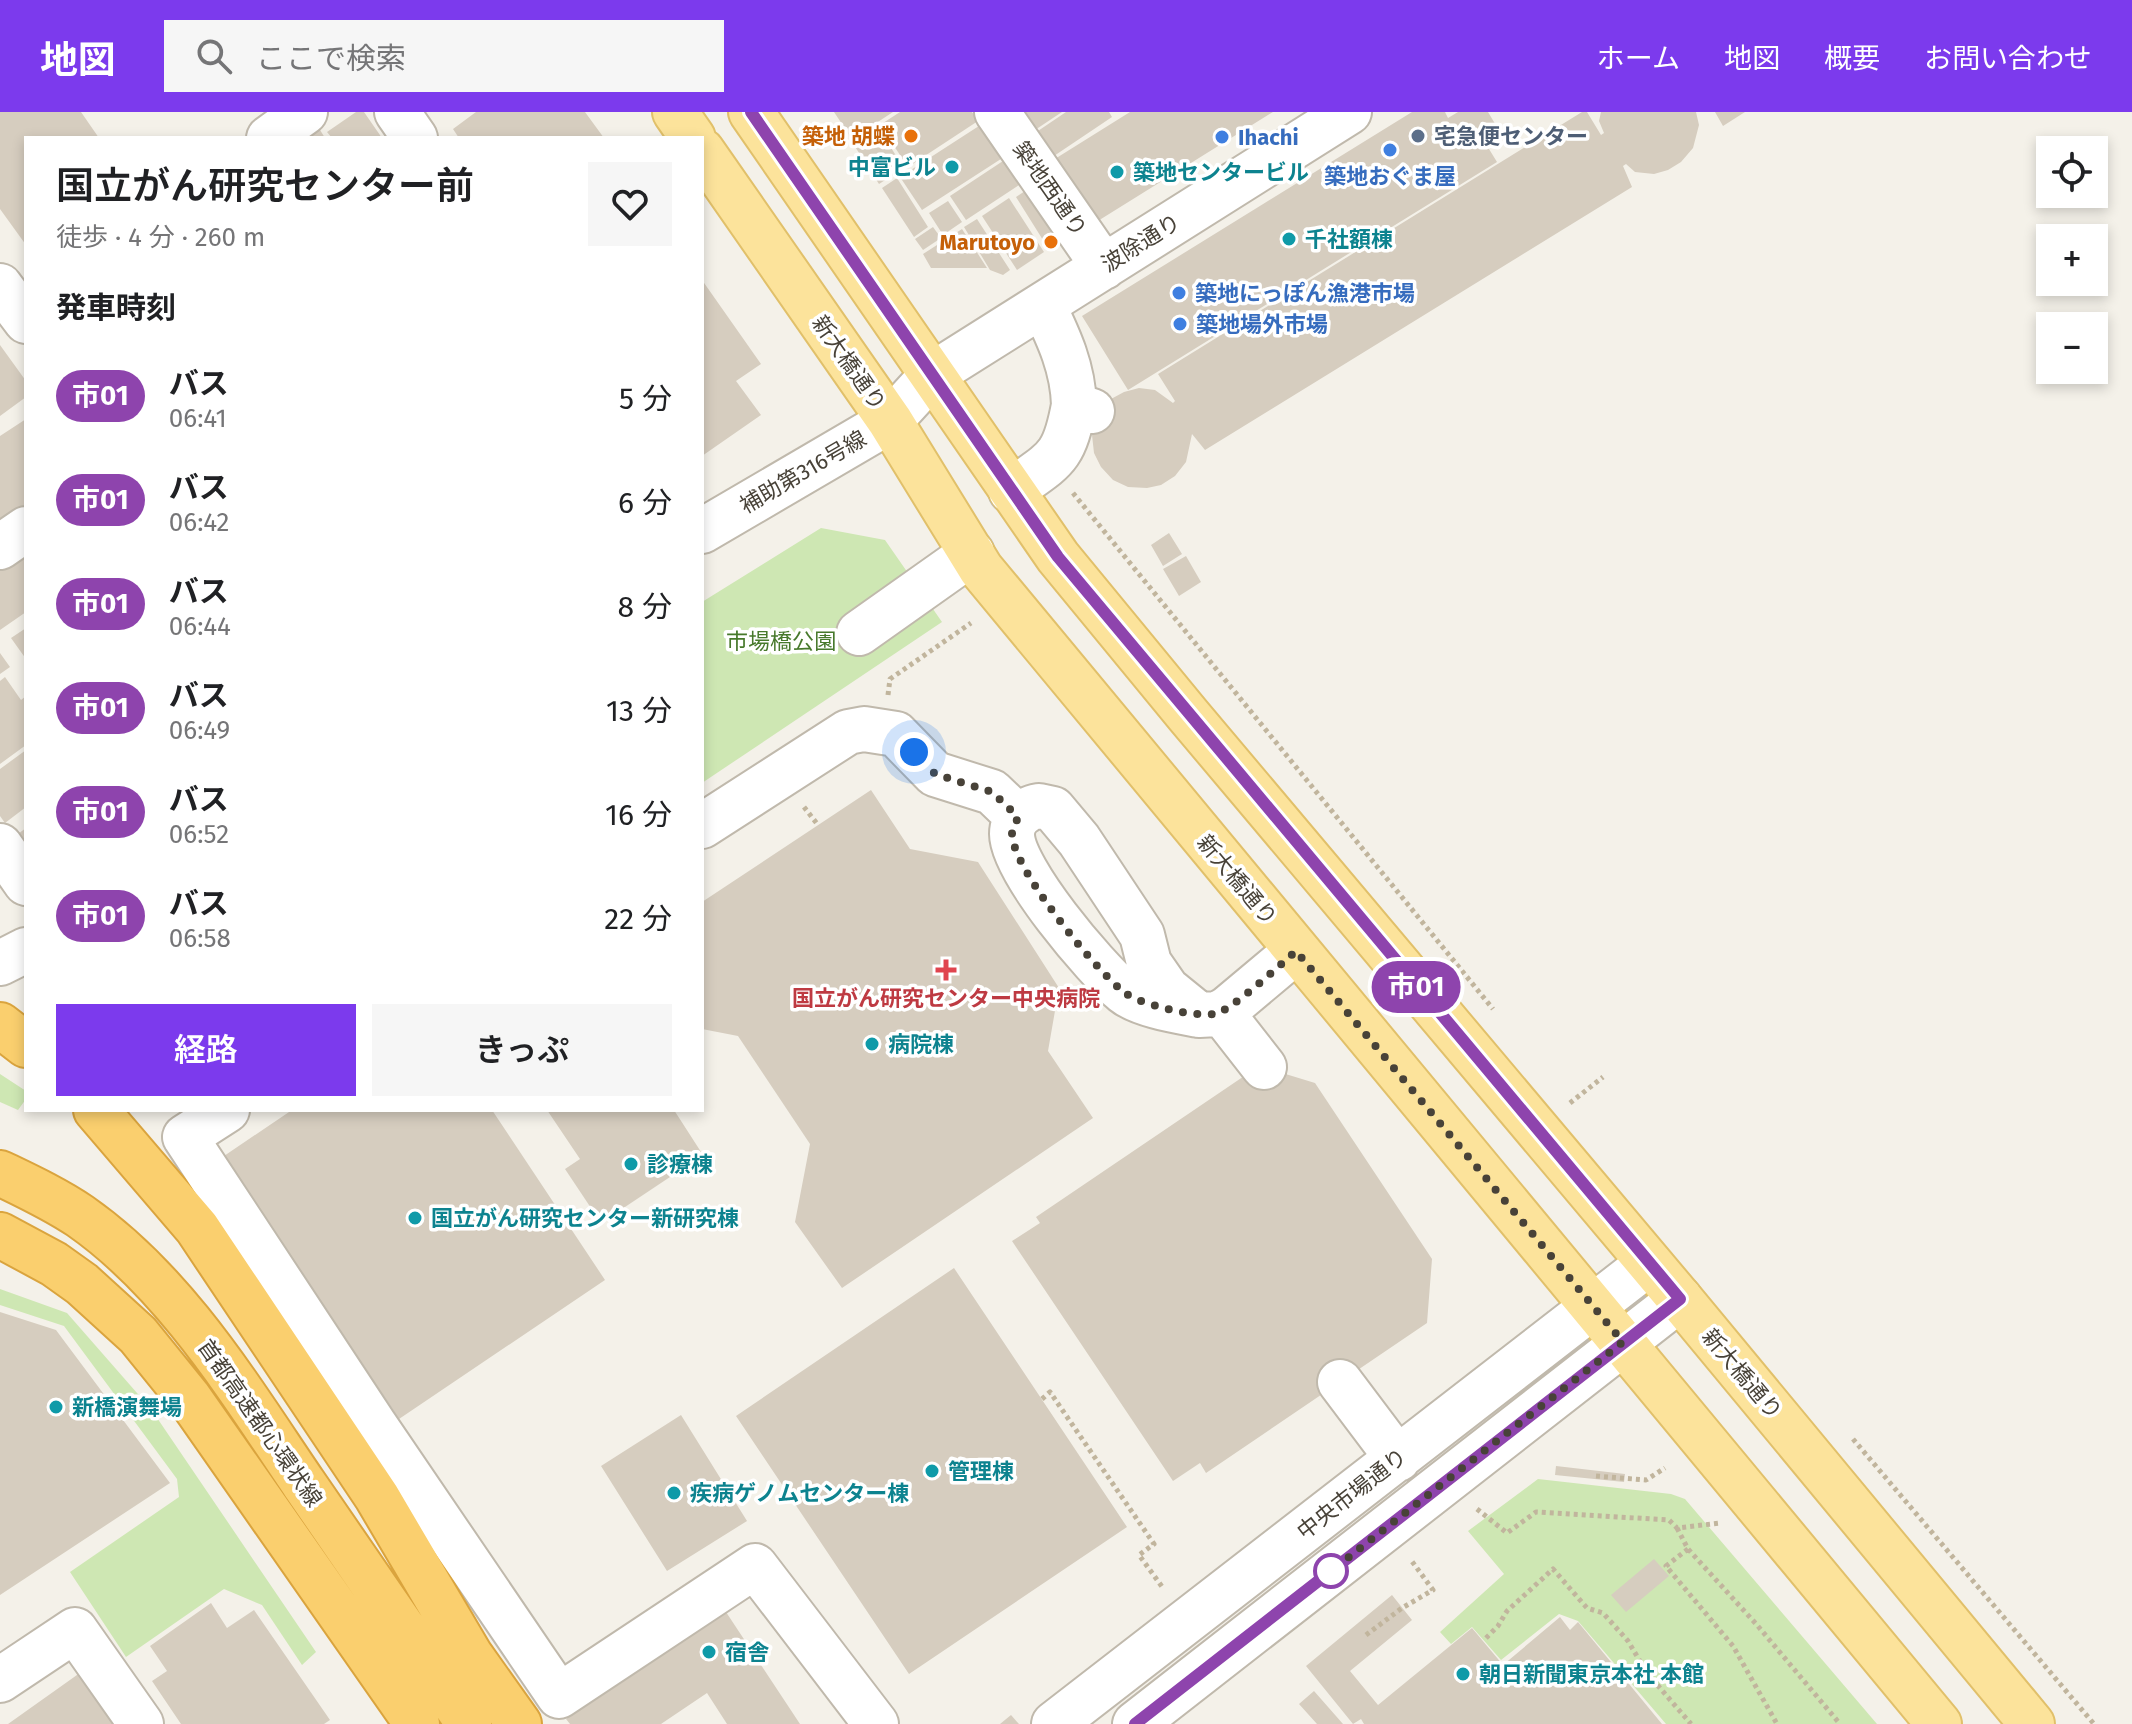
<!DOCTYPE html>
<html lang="ja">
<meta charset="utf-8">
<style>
body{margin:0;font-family:"Fira Sans","Noto Sans JP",sans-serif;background:#f6f6f6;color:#202124;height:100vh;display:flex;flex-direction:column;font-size:30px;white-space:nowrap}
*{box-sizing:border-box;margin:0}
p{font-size:26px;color:#757577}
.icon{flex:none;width:44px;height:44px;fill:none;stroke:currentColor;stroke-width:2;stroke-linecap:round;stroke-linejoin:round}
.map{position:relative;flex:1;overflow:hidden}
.panel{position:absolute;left:24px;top:24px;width:680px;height:976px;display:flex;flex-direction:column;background:#fff;border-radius:0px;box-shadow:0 4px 12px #0003}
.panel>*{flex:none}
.badge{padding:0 16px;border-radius:26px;font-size:28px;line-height:52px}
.controls{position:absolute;left:2036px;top:24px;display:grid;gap:16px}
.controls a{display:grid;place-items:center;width:72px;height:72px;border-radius:0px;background:#fff;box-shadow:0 4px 12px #0003;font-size:40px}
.you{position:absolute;width:40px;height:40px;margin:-20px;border:6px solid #fff;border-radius:50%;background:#1a73e8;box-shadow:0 0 0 12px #1a73e833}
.map>.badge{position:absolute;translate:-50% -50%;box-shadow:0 0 0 4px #fff}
h2{padding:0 32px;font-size:30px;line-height:72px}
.round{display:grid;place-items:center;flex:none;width:84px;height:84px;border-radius:0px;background:#f6f6f6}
.summary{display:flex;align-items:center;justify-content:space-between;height:136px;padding:0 32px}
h1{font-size:38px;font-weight:600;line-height:60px}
.action{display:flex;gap:16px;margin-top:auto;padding:16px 32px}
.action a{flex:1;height:92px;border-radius:0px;background:#7c3aed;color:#fff;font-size:32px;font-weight:600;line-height:92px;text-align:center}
.action a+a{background:#f6f6f6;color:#202124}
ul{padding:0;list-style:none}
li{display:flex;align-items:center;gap:24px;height:104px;padding:0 32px}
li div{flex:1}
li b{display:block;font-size:30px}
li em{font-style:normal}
li .badge{min-width:88px;font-weight:700;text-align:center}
header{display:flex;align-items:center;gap:48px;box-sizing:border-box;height:112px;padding:0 40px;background:#7c3aed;color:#fff}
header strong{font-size:38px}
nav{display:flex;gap:44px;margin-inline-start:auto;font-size:28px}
.search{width:560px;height:72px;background:#f6f6f6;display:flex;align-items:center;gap:20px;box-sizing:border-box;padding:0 28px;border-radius:0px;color:#757577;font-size:30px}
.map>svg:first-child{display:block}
.green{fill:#cee7b3}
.building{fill:#d6cdbf}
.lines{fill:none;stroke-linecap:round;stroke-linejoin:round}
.minor-casing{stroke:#c0b9ac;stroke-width:48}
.major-casing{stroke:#e1c06a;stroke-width:48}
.highway-casing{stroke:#daa43e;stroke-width:48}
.path{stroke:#c1b59d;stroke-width:5;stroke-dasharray:4 4;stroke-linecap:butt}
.minor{stroke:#fff;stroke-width:44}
.major{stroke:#fce39b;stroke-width:44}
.highway{stroke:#facf6e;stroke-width:44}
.line-casing{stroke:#fff;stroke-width:18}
.line{stroke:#8e44ad;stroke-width:12}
.walk{stroke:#484238;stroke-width:8;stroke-dasharray:0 14.4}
.food-dot{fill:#e8710a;stroke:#fff;stroke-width:3}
.service-dot{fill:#5c6f8a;stroke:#fff;stroke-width:3}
.shop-dot{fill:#3f7fe0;stroke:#fff;stroke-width:3}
.culture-dot{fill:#0f9aa8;stroke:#fff;stroke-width:3}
.health-dot{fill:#e0444e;stroke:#fff;stroke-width:3}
.stop-dot{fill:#fff;stroke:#8e44ad;stroke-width:4}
.labels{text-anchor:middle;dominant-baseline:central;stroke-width:7;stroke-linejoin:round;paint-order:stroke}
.food-label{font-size:22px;font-weight:bold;fill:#c56008;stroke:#fff;text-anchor:end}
.service-label{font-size:22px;font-weight:bold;fill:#4e5e75;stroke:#fff;text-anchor:start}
.shop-label{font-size:22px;font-weight:bold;fill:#366cbe;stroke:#fff;text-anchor:start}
.culture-label{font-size:22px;font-weight:bold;fill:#0d838f;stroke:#fff;text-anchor:start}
.street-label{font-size:22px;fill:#484238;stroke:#fff}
.park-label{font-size:22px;fill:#47792c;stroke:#fff}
.health-label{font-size:22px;font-weight:bold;fill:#be3a42;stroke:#fff}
</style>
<header>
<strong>地図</strong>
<div class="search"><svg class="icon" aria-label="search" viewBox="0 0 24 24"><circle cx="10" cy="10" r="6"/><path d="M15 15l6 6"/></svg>ここで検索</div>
<nav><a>ホーム</a><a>地図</a><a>概要</a><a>お問い合わせ</a></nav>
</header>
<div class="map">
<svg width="2132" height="1612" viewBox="0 0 2132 1612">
<rect width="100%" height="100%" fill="#f4f1e9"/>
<path class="green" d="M821,416L885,428L942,510L702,671V490Z
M0,962L26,979V987L18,998L0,990Z
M0,1177L67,1201L151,1297L316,1540L302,1553L262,1493L224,1477L126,1545L70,1460L179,1385L177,1367L64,1214L0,1193Z
M1538,1367L1671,1382L1685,1387L1877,1612H1666L1578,1509L1559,1502L1501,1548L1472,1515L1451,1532L1440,1520L1504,1462L1468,1419Z"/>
<path class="building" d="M0,0H81L99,26H26V133L0,97Z
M356,0H364L382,26H332L327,20Z
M476,0H585L604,26H459L453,17Z
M834,0H893L852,27Z
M900,0H972L978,9L908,55L880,13Z
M1020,0H1062L1032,20Z
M1066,0H1109L1112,5L1048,48L1032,23Z
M1130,0H1273L1093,112L1050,50Z
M1412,0H1445L1448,6L1458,0H1488L1497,15L1481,24L1497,50L1128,278L1082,204Z
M1582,0H1587L1601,23L1604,21L1599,9L1601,0H1696L1699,13L1693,36L1681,50L1668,58L1654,62L1635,60L1626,52L1623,54L1632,75L1205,338L1192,322L1186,350L1175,364L1161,373L1147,376L1128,375L1113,368L1101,355L1094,341L1092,323L1102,297L1111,287L1124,280L1139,276L1155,278L1173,291L1175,289L1158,262Z
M1715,0H1745L1723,14Z
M982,12L1004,45L922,98L900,65Z
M317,13L325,26H299Z
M877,14L904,56L879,72L852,30Z
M1006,47L1022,71L966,108L950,84Z
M897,66L928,115L914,125L882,76Z
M1028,77L1061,128L1048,136L1016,85Z
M1009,86L1044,140L1017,158L982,104Z
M948,89L962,110L943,123L929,101Z
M977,107L1010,158L1003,163L990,158L964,115Z
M933,115L941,126L923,138L915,127Z
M962,117L987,156H931L923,142Z
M702,168L761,252L736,269L761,303L702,344Z
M0,233L26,269V285L0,304Z
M26,307V393L0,410V324Z
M1169,421L1182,442L1163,454L1151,433Z
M26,431V500L0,518V450Z
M1186,444L1201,470L1179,484L1163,457Z
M26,516V547L11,526Z
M0,541L10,555L0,562Z
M5,565L21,588L26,584V633L0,652V569Z
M26,638V695L5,711L0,704V657Z
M871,678L910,737L978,750L1059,876L1048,939L1093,1006L842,1176L795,1110L810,1032L738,924L702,917V790Z
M26,716V748L11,727Z
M1259,954L1315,971L1432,1147L1427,1211L1206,1361L1200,1351L1173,1369L1012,1129L1040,1111L1036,1105Z
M292,998H492L605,1168L399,1307L224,1044Z
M547,998H674L703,1043L601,1111L565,1057L580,1047Z
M954,1156L1127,1415L909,1562L736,1304Z
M0,1200L56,1218L170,1371L0,1483Z
M681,1303L747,1409L667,1459L601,1354Z
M1556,1354L1625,1362L1624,1370L1555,1363Z
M1654,1447L1669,1464L1626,1500L1611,1483Z
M1392,1483L1412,1508L1350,1559L1378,1593L1472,1516L1503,1553L1560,1505L1570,1518L1578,1510L1662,1612H1364L1361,1607L1353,1612L1306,1554Z
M211,1491L227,1516L254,1498L330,1608L324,1612H181L152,1569L167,1559L150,1534Z
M726,1500L800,1612H727L707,1581L661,1612H570L566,1607Z
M84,1558L122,1612H8Z
M1314,1579L1343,1612H1317L1299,1592Z
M1011,1603L1019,1612H1000Z"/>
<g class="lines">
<defs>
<path id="minor" d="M397,0L415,26
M997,0L1104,155
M269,26L305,0
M0,174L26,209
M1043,193C1059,226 1073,256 1074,293
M1011,379C1055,347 1064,348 1074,293L1092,299
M702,419L890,309L933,262L1349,0
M0,435L26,417
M859,521L972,441
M1039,694L1053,697L1079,728L1142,823L1149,851L1167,877L1199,903C1178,899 1140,893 1124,880C1095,856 1012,758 1012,722C1012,706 1026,696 1039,694Z
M702,714L848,620L864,617L896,622L935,662L992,680L1018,705
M0,734L26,771
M0,851L26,838
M1221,900L1264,955
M1199,903L1218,902L1228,896L1296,839
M227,998L185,1025L374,1312L559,1584L755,1454L876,1612
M1340,1270L1398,1347
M0,1568L75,1518L141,1612
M1054,1612L1649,1151
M1135,1612L1680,1187"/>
<path id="major" d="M675,0L693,26
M751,0L1058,445L1188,603L1680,1187L2032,1612
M702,39L890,309L981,457L1939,1612"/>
<path id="highway" d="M0,913L26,933
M96,998L197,1116L377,1385L470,1543L519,1612
M0,1061C27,1074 55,1087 80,1104C176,1171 240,1278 304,1372C359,1452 414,1532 469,1612
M0,1123L54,1152L82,1172L138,1223L189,1286L417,1612"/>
</defs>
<use href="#minor" class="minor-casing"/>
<use href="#major" class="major-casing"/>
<use href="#highway" class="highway-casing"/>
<path class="path" d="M1073,381L1493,897
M888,583L890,567L971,511
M804,695L818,713
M1570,991L1603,965
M1042,1287L1050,1280L1154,1432L1139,1443L1163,1476
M1853,1327L2094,1612
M1596,1364L1646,1368L1665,1356
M1477,1397L1507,1421L1536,1400L1669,1408L1677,1416L1720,1411
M1677,1416L1688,1437L1757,1513L1840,1612
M1688,1437L1666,1454L1733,1534L1777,1612
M1366,1523L1402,1496L1433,1478L1411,1448
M1486,1526L1498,1514L1507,1499L1553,1457L1587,1496L1603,1501L1628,1529L1647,1561L1691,1612"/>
<use href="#minor" class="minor"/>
<use href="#major" class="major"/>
<use href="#highway" class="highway"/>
</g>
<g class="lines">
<defs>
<path id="line" d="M751,0L1058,445L1680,1187L1135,1612"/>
</defs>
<use href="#line" class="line-casing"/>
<use href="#line" class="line"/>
<path class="walk" d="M914,640L935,662L992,680L1018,705C1016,711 1012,716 1012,722C1012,756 1097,860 1125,881C1143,893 1192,905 1214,902C1230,900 1281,852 1296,839L1623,1230L1331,1459"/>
</g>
<g class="food-dot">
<circle cx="911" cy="24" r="8"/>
<circle cx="1051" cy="130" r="8"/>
</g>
<circle class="service-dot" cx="1418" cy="24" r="8"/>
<g class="shop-dot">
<circle cx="1222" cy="25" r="8"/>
<circle cx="1390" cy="38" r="8"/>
<circle cx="1179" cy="181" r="8"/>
<circle cx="1180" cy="212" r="8"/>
</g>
<g class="culture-dot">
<circle cx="952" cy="55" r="8"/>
<circle cx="1117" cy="60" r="8"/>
<circle cx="1289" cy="127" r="8"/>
<circle cx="872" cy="932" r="8"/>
<circle cx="631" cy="1052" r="8"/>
<circle cx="415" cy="1106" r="8"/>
<circle cx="56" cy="1295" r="8"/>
<circle cx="932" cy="1359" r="8"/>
<circle cx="674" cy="1381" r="8"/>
<circle cx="709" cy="1540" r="8"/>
<circle cx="1463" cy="1562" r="8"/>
</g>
<path class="health-dot" d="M942 846h8v8h8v8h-8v8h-8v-8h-8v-8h8z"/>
<circle class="stop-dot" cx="1331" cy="1459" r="16"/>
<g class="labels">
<g class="food-label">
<text x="895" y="24">築地 胡蝶</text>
<text x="1035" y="130">Marutoyo</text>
</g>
<g class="service-label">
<text x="1434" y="24">宅急便センター</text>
</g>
<g class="shop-label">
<text x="1238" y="25">Ihachi</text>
<text x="1390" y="64" text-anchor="middle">築地おぐま屋</text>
<text x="1195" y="181">築地にっぽん漁港市場</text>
<text x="1196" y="212">築地場外市場</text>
</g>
<g class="culture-label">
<text x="936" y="55" text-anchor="end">中富ビル</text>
<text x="1133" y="60">築地センタービル</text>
<text x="1305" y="127">千社額棟</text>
<text x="888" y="932">病院棟</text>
<text x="647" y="1052">診療棟</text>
<text x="431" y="1106">国立がん研究センター新研究棟</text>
<text x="72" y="1295">新橋演舞場</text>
<text x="948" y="1359">管理棟</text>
<text x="690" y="1381">疾病ゲノムセンター棟</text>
<text x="725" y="1540">宿舎</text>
<text x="1479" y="1562">朝日新聞東京本社 本館</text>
</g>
<g class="street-label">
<text transform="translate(1050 77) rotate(55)">築地西通り</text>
<text transform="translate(1141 131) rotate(-32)">波除通り</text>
<text transform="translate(849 251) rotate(55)">新大橋通り</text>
<text transform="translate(803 360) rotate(-30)">補助第316号線</text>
<text transform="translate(1237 768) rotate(50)">新大橋通り</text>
<text transform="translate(1742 1262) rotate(50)">新大橋通り</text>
<text transform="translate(260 1311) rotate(55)">首都高速都心環状線</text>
<text transform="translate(1352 1382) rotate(-38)">中央市場通り</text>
</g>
<g class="park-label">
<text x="781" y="529">市場橋公園</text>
</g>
<g class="health-label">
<text x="946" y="886">国立がん研究センター中央病院</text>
</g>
</g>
</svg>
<div class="controls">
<a><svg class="icon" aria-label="locate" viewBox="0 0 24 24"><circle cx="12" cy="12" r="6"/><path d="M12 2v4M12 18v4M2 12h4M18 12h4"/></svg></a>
<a>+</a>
<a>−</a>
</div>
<div class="you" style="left:914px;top:640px"></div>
<b class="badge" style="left:1416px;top:875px;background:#8e44ad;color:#fff">市01</b>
<section class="panel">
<div class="summary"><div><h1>国立がん研究センター前</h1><p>徒歩 · 4 分 · 260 m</p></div><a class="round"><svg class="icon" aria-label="heart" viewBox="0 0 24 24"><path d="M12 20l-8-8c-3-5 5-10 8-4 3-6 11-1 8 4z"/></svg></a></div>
<h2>発車時刻</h2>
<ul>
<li><span class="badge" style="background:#8e44ad;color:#fff">市01</span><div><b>バス</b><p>06:41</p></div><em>5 分</em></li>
<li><span class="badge" style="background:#8e44ad;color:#fff">市01</span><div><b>バス</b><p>06:42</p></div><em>6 分</em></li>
<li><span class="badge" style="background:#8e44ad;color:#fff">市01</span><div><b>バス</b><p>06:44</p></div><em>8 分</em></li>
<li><span class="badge" style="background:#8e44ad;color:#fff">市01</span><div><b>バス</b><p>06:49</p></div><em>13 分</em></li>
<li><span class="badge" style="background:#8e44ad;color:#fff">市01</span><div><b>バス</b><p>06:52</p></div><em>16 分</em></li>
<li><span class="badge" style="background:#8e44ad;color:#fff">市01</span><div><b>バス</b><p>06:58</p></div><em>22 分</em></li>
</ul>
<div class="action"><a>経路</a><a>きっぷ</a></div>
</section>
</div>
